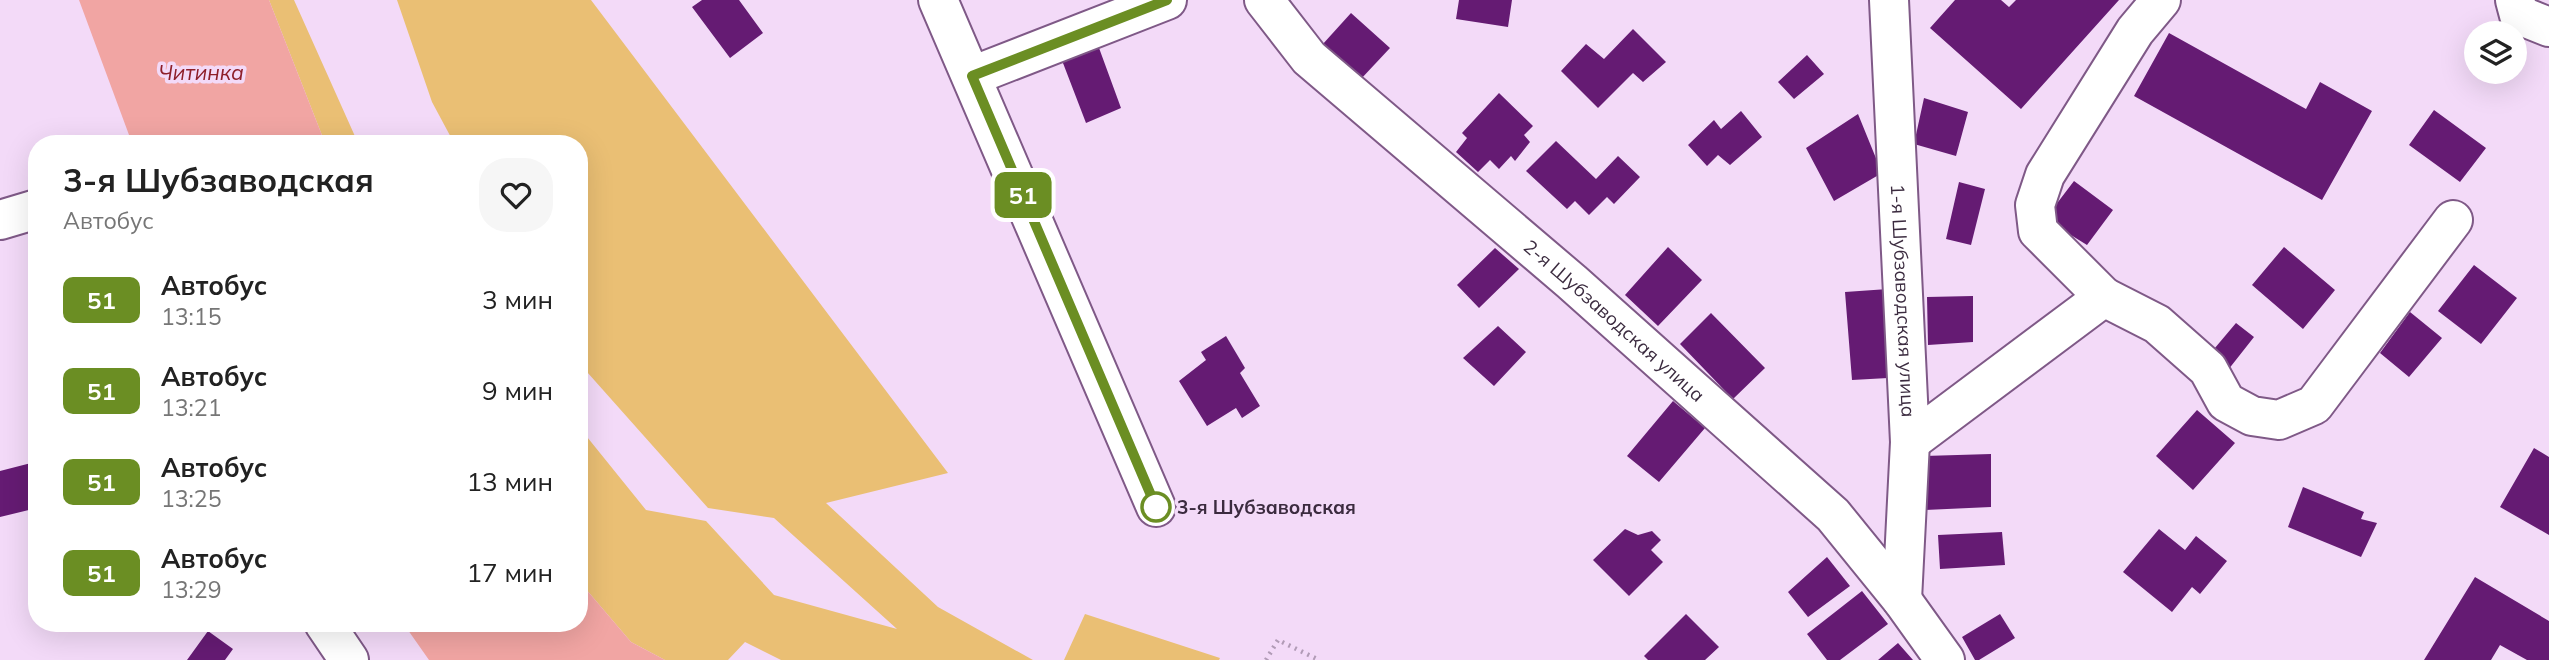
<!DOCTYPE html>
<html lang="ru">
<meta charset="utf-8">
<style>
body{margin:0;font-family:Mulish,sans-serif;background:#f6f6f6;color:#222;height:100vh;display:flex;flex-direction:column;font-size:26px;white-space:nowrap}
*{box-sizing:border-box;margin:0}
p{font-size:23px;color:#767676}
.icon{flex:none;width:38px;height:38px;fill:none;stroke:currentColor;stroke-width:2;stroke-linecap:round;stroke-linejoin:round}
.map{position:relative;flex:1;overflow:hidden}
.details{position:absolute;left:28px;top:135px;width:560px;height:497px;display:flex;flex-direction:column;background:#fff;border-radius:28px;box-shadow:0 7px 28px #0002}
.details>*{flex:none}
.badge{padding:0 14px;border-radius:10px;font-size:24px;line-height:46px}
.buttons{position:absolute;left:2464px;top:21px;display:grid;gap:14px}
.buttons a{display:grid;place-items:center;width:63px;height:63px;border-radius:50%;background:#fff;box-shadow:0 7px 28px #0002;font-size:35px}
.map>.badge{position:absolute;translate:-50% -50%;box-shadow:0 0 0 4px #fff}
.round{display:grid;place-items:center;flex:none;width:74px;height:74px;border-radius:28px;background:#f6f6f6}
.summary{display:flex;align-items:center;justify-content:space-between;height:119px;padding:0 35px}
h1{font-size:33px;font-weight:700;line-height:52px}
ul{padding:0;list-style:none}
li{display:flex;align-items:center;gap:21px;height:91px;padding:0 35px}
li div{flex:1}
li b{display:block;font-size:26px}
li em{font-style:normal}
li .badge{min-width:77px;font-weight:700;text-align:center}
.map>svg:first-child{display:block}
.green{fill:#eabf74}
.water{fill:#f1a5a3}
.building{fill:#651b73}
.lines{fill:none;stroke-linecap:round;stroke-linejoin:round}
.minor-casing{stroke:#7f5987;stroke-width:42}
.path{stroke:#b19bb6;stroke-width:4.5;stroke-dasharray:2 5;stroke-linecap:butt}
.minor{stroke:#fff;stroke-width:38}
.line-casing{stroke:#fff;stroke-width:16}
.line{stroke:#6b8e23;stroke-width:10}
.stop-dot{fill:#fff;stroke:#6b8e23;stroke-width:3.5}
.labels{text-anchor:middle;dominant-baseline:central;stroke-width:7;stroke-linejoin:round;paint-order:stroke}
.street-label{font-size:19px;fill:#3b2b3f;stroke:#f3daf8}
.stop-label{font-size:19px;font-weight:bold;fill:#3b2b3f;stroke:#f3daf8;text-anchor:start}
.water-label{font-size:21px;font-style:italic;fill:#8e1f2a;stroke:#f3daf8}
</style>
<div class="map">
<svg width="2549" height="660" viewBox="0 0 2549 660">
<rect width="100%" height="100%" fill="#f3daf8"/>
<path class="green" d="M269,0H294L358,143H325Z
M397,0H591L948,473L826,503L938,607L1033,660H781L745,642L728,660H665L631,642L579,581V427L646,510L706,521L774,595L897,629L774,518L708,508L579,363V144L454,143L432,102Z
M1085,614L1220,658L1219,660H1064Z"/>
<path class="water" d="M79,0H269L325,143H132Z
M579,581L631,642L665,660H429L403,623H579Z"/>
<path class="building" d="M702,0H739L763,33L730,58L692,7Z
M1459,0H1512L1508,27L1456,19Z
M1955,0H2001L2009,7L2016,0H2119L2021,109L1930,28Z
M1351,13L1390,48L1360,80L1322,45Z
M1633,29L1666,62L1643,82L1633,73L1598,108L1561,71L1586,44L1604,59Z
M2169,33L2306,109L2320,82L2372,111L2322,200L2134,96Z
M1095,37L1121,108L1086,123L1058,50Z
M1807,55L1824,74L1794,99L1778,82Z
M1499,93L1533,126L1524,135L1530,142L1515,161L1511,156L1499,169L1490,160L1478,172L1456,152L1467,138L1462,133Z
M1924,98L1968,112L1956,156L1914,144Z
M2434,110L2486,148L2460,182L2409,145Z
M1741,111L1762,137L1730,165L1718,155L1707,166L1688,145L1714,120L1721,129Z
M1858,114L1882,173L1834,201L1806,148Z
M1556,141L1596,179L1618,156L1640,177L1614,204L1607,197L1589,215L1575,201L1567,209L1526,171Z
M2074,181L2113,210L2087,245L2045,219Z
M1959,182L1985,189L1971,245L1946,239Z
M1668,247L1702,280L1658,326L1625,295Z
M2284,247L2335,290L2303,329L2252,285Z
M1495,248L1519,269L1479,308L1457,285Z
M2474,265L2517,298L2481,344L2438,311Z
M1888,289V378L1852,380L1845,292Z
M1973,296V342L1928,345L1927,297Z
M2410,312L2442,338L2409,377L2380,353Z
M1711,313L1765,368L1733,399L1680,344Z
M2236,323L2254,337L2228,370L2209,355Z
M1498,326L1526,352L1494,386L1463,358Z
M1226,336L1245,368L1240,373L1260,406L1242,418L1236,408L1207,426L1179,381L1206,360L1201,352Z
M1673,401L1705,428L1659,482L1627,456Z
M2197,410L2235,443L2193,490L2156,456Z
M2534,448L2549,457V535L2500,507Z
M1991,454V507L1925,510L1924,456Z
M35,462L37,470V508L0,517V471Z
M2303,487L2364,512L2361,519L2377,523L2361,557L2288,527Z
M1625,529L1638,535L1652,531L1661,540L1651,550L1663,562L1629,596L1593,560Z
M2159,529L2185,550L2196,536L2227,561L2200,594L2192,587L2172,612L2123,572Z
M2002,532L2005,565L1940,569L1938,535Z
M1827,557L1850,586L1808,617L1788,592Z
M2475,577L2549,621V660H2527L2500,645L2491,660H2424Z
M1862,591L1888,624L1840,660H1827L1807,634Z
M1686,614L1719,647L1705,660H1648L1644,656Z
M2000,614L2015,638L1979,660H1975L1962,637Z
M208,631L233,649L225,660H187Z
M1898,643L1913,660H1878Z"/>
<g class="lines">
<defs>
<g id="minor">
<path d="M938,0L1156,507"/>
<path id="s1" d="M1264,0L1309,58L1572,282L1833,515L1902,600L1945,660"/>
<path id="s2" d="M1889,0L1910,442L1902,600"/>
<path d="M2515,0L2519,15L2549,27"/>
<path d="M972,76L1167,0"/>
<path d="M0,220L37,209"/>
<path d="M2104,297L2038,231L2035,205L2045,175L2135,31L2161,0"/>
<path d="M1910,442L2104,297L2157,324L2208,369L2226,402L2252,416L2279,420L2314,405L2453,220"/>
<path d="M324,623L349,660"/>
</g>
</defs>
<use href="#minor" class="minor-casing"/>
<path class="path" d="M1266,660L1278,640L1319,660"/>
<use href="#minor" class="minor"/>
</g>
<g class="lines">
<defs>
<path id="line" d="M1156,507L972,76L1167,0"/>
</defs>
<use href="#line" class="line-casing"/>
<use href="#line" class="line"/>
</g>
<circle class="stop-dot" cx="1156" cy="507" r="14"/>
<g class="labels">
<g class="street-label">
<text stroke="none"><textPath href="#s2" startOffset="301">1-я Шубзаводская улица</textPath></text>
<text stroke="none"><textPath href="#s1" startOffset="476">2-я Шубзаводская улица</textPath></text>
</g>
<g class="stop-label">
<text x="1177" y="507">3-я Шубзаводская</text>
</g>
<g class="water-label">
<text x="201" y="72">Читинка</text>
</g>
</g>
</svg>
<div class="buttons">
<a><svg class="icon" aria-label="layers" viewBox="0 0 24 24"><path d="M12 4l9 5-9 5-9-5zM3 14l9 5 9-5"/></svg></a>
</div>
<b class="badge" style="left:1023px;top:195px;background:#6b8e23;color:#fff">51</b>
<section class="details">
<div class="summary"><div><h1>3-я Шубзаводская</h1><p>Автобус</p></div><a class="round"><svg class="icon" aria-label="heart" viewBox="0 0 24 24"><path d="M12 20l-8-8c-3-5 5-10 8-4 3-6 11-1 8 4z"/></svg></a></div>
<ul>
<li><span class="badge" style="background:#6b8e23;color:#fff">51</span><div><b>Автобус</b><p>13:15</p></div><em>3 мин</em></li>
<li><span class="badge" style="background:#6b8e23;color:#fff">51</span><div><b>Автобус</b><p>13:21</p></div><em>9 мин</em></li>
<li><span class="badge" style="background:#6b8e23;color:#fff">51</span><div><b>Автобус</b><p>13:25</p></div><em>13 мин</em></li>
<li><span class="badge" style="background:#6b8e23;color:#fff">51</span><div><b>Автобус</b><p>13:29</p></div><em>17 мин</em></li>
</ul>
</section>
</div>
